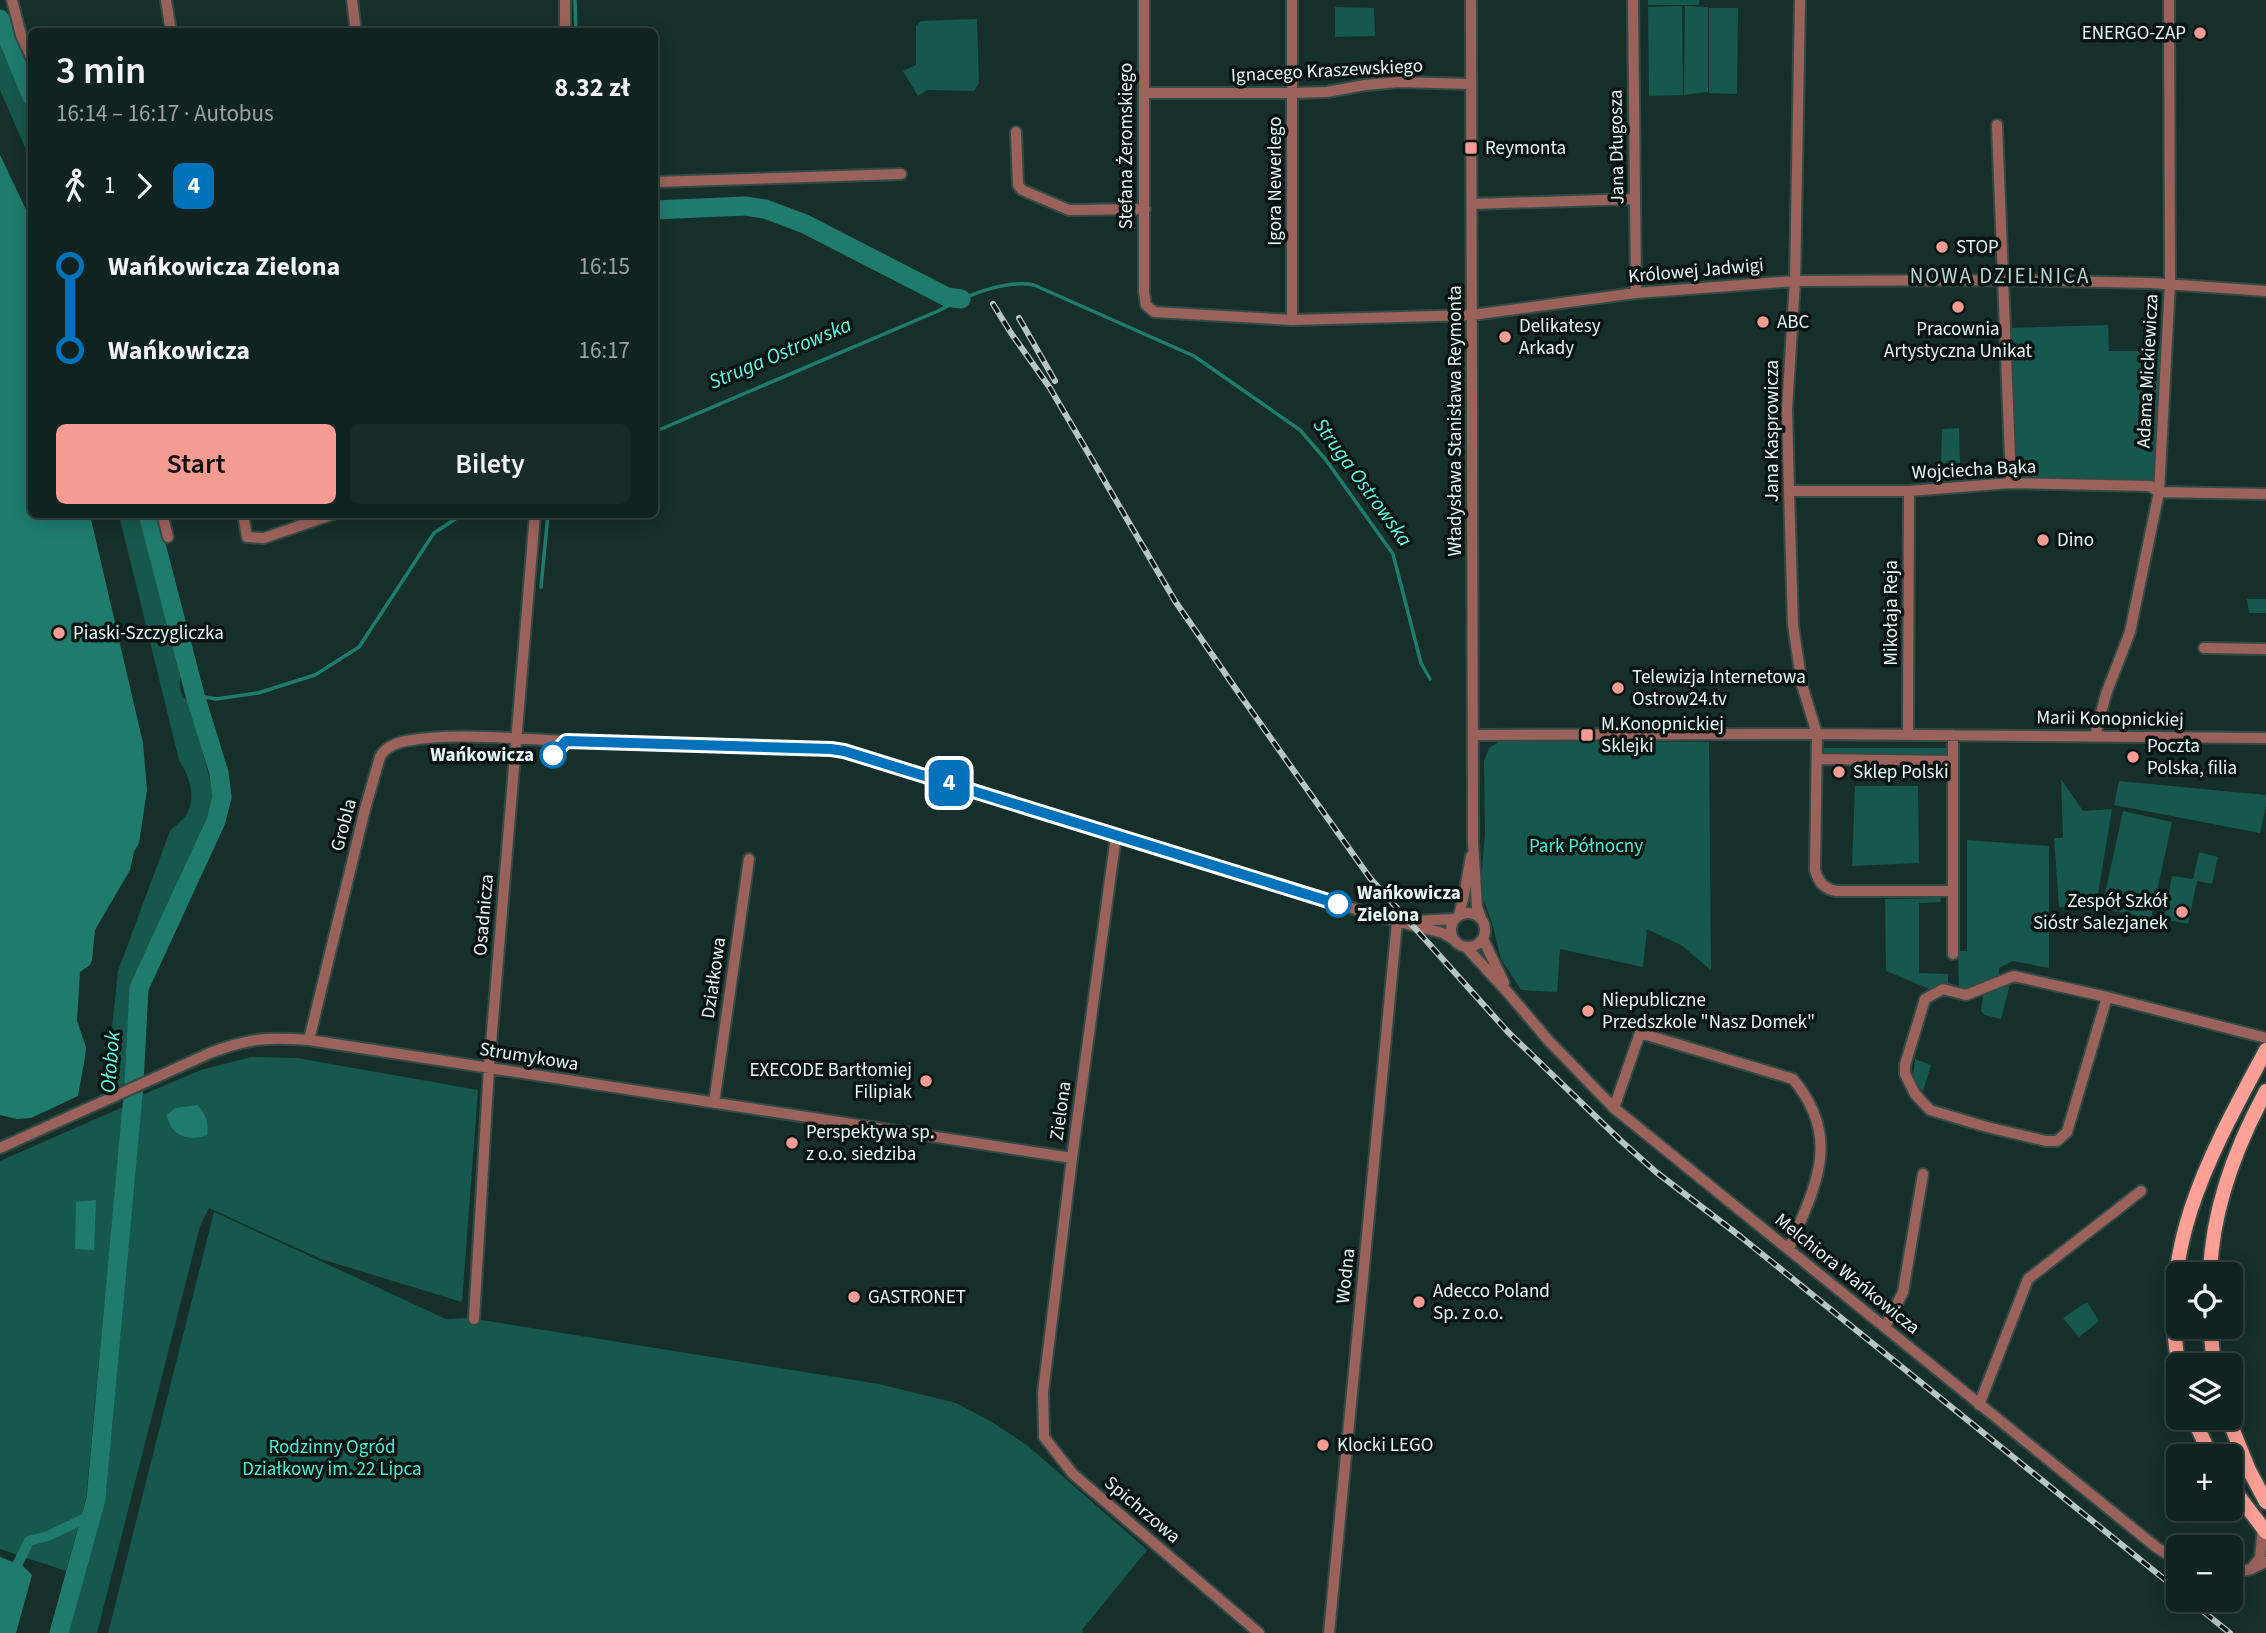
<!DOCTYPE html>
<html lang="pl">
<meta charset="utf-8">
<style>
body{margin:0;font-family:"Source Sans 3",sans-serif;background:#192b29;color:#f1f3f6;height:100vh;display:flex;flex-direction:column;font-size:26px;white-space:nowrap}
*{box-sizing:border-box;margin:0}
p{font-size:23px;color:#9ca4a5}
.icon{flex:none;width:38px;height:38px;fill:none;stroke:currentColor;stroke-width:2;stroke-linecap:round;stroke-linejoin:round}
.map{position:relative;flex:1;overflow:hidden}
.panel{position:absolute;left:28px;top:28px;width:630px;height:490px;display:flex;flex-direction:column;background:#102320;border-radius:10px;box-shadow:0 4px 18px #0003,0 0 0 2px #30403e}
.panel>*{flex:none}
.badge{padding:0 14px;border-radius:10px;font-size:24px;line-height:46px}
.buttons{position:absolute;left:2166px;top:1262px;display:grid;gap:14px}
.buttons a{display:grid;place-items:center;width:77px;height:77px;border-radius:10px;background:#102320;box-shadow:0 4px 18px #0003,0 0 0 2px #30403e;font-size:35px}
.map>.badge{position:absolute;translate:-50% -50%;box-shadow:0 0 0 4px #fff}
.legs{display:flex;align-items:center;gap:10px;height:77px;padding:0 28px;font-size:23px}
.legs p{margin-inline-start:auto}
.headline{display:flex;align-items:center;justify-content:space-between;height:119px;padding:0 28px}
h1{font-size:38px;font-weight:600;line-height:52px}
.action{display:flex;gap:14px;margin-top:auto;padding:14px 28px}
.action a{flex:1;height:80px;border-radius:10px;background:#f59c92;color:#111;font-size:28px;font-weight:600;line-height:80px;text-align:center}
.action a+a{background:#192b29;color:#f1f3f6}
ul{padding:0 28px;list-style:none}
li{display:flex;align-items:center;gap:24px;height:84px;font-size:26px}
li i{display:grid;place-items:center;width:10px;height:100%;margin:0 9px;background:currentColor}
li i::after{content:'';width:18px;height:18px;margin:-9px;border:5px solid;border-radius:50%;background:#102320}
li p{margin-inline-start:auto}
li:first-child i{background:linear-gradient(#0000 50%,currentColor 0)}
li:last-child i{background:linear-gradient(currentColor 50%,#0000 0)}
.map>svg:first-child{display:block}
.green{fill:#16584d}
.water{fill:#1f7c6d}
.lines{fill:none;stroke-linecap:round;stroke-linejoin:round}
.stream{stroke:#1f7c6d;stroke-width:3.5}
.canal{stroke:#1f7c6d;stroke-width:10}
.river{stroke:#1f7c6d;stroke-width:19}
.minor-casing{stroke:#334b46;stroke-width:14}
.major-casing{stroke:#334b46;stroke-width:18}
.minor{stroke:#9b625b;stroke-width:10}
.major{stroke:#fea095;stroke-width:14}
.rail-casing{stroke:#b6c7c3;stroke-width:6}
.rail{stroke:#0a1513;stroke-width:3.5;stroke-dasharray:10;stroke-linecap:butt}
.line-1-casing{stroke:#fff;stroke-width:16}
.line-1{stroke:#0072bc;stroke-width:10}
.poi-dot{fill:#f59c92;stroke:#0a1513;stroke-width:2.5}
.stop-1-dot{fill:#fff;stroke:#0072bc;stroke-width:3.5}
.labels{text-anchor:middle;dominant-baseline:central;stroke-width:7;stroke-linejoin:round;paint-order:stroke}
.poi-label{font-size:19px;fill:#e8f7f3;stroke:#0a1513;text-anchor:start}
.street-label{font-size:19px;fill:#e8f7f3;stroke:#0a1513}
.stop-label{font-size:19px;font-weight:bold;fill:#e8f7f3;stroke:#0a1513;text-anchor:end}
.park-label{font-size:19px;fill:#4aeed3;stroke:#0a1513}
.neighbourhood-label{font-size:21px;letter-spacing:2px;fill:#b9d6cf;stroke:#0a1513}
.water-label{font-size:21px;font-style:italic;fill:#5dfde1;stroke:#0a1513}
</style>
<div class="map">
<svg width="2266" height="1633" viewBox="0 0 2266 1633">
<rect width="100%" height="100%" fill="#162f2a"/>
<path class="green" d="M1648,0H1699V5H1648Z
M1682,6L1683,95L1649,96L1648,7Z
M1685,6L1708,7V92L1684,95Z
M1335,7L1374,8L1375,36L1335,37Z
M1709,8H1738L1737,94L1709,93Z
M977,19L979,83L974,91L927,90L918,96L903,71L916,65V26L921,21Z
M0,43L31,111V161L0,90Z
M2108,325L2109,351H2161L2158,483L2014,479L2009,328Z
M1959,428L1960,463H1941L1942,429Z
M119,515H140L181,674C179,687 178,694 189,702L215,798L134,988L130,1080L110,1092L108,1067L118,971L170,831C175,826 183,820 187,814C197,796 189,776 179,760Z
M2247,599H2266V613H2249Z
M1500,741L1709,742L1711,970L1681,945L1647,929L1643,967L1560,949L1557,992L1521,990L1501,959L1492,923L1480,890L1485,834L1484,761L1489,748Z
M1824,748H1949V756H1824Z
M2061,779L2083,811L2112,809L2095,912L2070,907H2059L2054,838H2063Z
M2119,781L2266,795V806L2260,833L2114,805Z
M1855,786H1918L1919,863L1852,866Z
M2123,811L2172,822L2151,919L2102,908Z
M1967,840L2049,846V968L2013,961L1999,968V977L1971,989L1959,988L1958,951H1967Z
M2199,852L2218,857L2212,884L2197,881L2188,924L2164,919L2172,876L2193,879Z
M1940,898L1941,902L1919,903V973L1948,974V986L1942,984L1932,990L1886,971L1885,899Z
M2010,984L2001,1019L1985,1015L1981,1011L1983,996Z
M251,1057L297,1058L478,1090L462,1302L321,1259L209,1208L200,1226L97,1633H68L106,1493L142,1095L201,1070Z
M1915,1059L1931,1065L1923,1091L1918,1088L1913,1076Z
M123,1107L86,1499L66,1571L0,1549V1161Z
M214,1212L446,1319L469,1318L879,1384L956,1403L992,1422L1028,1446L1147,1550L1082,1630L1083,1633H108Z
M2087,1302L2099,1321L2079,1337L2063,1318Z"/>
<path class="water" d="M0,155L31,220L32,514L90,515L143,743L147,790L139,843L134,852L130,870L95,930L92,960L90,965L80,972L77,1021L86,1047L85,1057L78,1096L31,1118L17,1119L0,1115Z
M198,1105C206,1115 209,1122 207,1135C190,1142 170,1136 167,1115L175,1108Z
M96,1200L94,1250L75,1249L76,1202Z
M0,1557L23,1566L32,1575L16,1633H0Z"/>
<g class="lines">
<path class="stream" d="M575,0L576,32
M654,432L938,311C964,297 1004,279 1034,285L1194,356L1300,430L1326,460L1393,554L1421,663L1430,679
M541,587L548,514
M195,695L216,699L258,693L315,675L359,647L434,533L463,514"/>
<path class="canal" d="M18,1563L29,1541L48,1536L92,1515"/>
<path class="river" d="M0,19L32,97
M654,210L745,206L765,209L805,224L947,297L961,299
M59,1633L96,1499L134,1084L139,988L216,821L222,797L219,773L195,695L148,514"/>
<defs>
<path id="minor" d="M12,0L21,35L32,59
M166,0L171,32
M352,0L356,32
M565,0V32
M1144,0V292L1146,305L1154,312L1292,320L1472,315L1636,293L1795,281L2003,280L2151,283L2266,291
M1292,0V320
M1471,0L1473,842L1477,907L1481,918
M1633,0L1636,293
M1800,0L1795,281L1787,409L1789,491L1793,625L1802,685L1817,734L1815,870C1818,882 1825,889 1836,891H1953
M1144,93H1292L1327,92L1365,85L1399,82L1471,84
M1997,125L2011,483
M1016,132L1018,185L1022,190L1069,210L1145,209
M654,182L901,174
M1472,204L1635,199
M1789,491H1909L2011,483L2150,486L2159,492L2266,494
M162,514L168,537
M243,514L247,537L264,538L334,514
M2204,648L2266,649
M1473,735L1817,734L2266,738
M1908,735L1909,491
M1953,735V954
M2095,736L2106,694L2130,632L2159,492L2170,283L2169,0
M1817,759L1953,761
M1116,836L1072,1158L1043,1392L1044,1437L1073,1474L1259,1633
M1451 930a17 17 0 1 1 34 0a17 17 0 1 1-34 0Z
M1459,915L1464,895L1471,856
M1414,921L1454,919
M1483,939L1504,983
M1466,947L1510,995L1548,1040L1614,1108L2156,1547L2179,1562
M2107,997L2067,1132L2057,1141H2046L1987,1127L1930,1110L1915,1094L1905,1074V1065L1925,999L1943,989L1966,995L2014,976L2107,997L2266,1038
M309,1040L365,809L380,757C385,747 396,743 406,741C453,732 517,739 565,741C654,744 742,746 831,749L844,751L1384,918L1443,933L1453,939
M714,1103L749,859
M1614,1108L1640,1033L1793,1079C1843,1139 1815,1186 1789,1249
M0,1148L210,1053C249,1038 268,1037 309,1040L1072,1158
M474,1319L489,1068L535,514
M1885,1327L1903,1292L1923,1174
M1979,1405L2028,1279L2141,1191
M2251,1569L2260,1558L2263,1527
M2231,1573L2251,1569L2266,1562
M1329,1633L1397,922"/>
<path id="major" d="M2210,1274C2212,1209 2235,1148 2266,1091
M2210,1326L2214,1365
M2179,1367C2156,1247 2212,1151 2266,1050
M2193,1418L2211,1456
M2228,1418L2249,1470L2266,1502
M2231,1486L2266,1532"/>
</defs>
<use href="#minor" class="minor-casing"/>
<use href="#major" class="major-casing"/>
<use href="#minor" class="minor"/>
<use href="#major" class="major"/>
<defs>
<path id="rail" d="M993,304L1011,333L1050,388L1175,601L1238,692L1370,878L1508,1032L1620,1140L1656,1172L1741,1237L2179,1591
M1019,318L1055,381
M2189,1600L2230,1633"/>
</defs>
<use href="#rail" class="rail-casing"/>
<use href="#rail" class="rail"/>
</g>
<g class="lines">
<defs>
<path id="line-1" d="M553,755L566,741L831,749L844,751L1338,904"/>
</defs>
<use href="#line-1" class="line-1-casing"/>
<use href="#line-1" class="line-1"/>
</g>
<g class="poi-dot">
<circle cx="2200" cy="33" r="7"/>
<rect x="1464" y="141" width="14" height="14" rx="3.5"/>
<circle cx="1942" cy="247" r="7"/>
<circle cx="1958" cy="307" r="7"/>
<circle cx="1763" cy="322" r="7"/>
<circle cx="1505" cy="337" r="7"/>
<circle cx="2043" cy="540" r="7"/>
<circle cx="59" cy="633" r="7"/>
<circle cx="1618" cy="688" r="7"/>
<rect x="1580" y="728" width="14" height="14" rx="3.5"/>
<circle cx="2133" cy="757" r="7"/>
<circle cx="1839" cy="772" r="7"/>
<circle cx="2182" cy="912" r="7"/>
<circle cx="1588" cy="1011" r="7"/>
<circle cx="926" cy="1081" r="7"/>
<circle cx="792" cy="1143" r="7"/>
<circle cx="854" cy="1297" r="7"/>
<circle cx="1419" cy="1302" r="7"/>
<circle cx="1323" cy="1445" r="7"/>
</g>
<g class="stop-1-dot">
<circle cx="553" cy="755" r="12"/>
<circle cx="1338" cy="904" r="12"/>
</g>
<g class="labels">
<g class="poi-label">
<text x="2186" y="33" text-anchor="end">ENERGO-ZAP</text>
<text x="1485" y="148">Reymonta</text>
<text x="1956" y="247">STOP</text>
<text x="1777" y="322">ABC</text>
<text x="1519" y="326">Delikatesy<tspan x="1519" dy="22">Arkady</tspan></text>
<text x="1958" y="329" text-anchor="middle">Pracownia<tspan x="1958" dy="22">Artystyczna Unikat</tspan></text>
<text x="2057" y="540">Dino</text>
<text x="73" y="633">Piaski-Szczygliczka</text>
<text x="1632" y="677">Telewizja Internetowa<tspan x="1632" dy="22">Ostrow24.tv</tspan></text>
<text x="1601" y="724">M.Konopnickiej<tspan x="1601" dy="22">Sklejki</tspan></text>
<text x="2147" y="746">Poczta<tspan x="2147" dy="22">Polska, filia</tspan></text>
<text x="1853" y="772">Sklep Polski</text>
<text x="2168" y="901" text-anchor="end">Zespół Szkół<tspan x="2168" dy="22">Sióstr Salezjanek</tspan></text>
<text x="1602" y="1000">Niepubliczne<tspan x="1602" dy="22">Przedszkole "Nasz Domek"</tspan></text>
<text x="912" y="1070" text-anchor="end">EXECODE Bartłomiej<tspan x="912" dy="22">Filipiak</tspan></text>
<text x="806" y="1132">Perspektywa sp.<tspan x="806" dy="22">z o.o. siedziba</tspan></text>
<text x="1433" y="1291">Adecco Poland<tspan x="1433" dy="22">Sp. z o.o.</tspan></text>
<text x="868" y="1297">GASTRONET</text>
<text x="1337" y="1445">Klocki LEGO</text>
</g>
<g class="street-label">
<text transform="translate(1327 71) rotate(-3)">Ignacego Kraszewskiego</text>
<text transform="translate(1126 146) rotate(-90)">Stefana Żeromskiego</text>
<text transform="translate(1617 147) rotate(-91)">Jana Długosza</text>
<text transform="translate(1275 181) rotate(-90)">Igora Newerlego</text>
<text transform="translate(1696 271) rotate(-5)">Królowej Jadwigi</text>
<text transform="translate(2148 371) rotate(-87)">Adama Mickiewicza</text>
<text transform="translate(1455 421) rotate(-90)">Władysława Stanisława Reymonta</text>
<text transform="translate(1772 431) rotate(-90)">Jana Kasprowicza</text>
<text transform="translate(1974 470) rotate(-3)">Wojciecha Bąka</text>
<text transform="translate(1891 613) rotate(-90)">Mikołaja Reja</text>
<text transform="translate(2110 719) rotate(1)">Marii Konopnickiej</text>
<text transform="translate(344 825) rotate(-75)">Grobla</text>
<text transform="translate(484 915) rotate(-85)">Osadnicza</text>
<text transform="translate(714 978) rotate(-82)">Działkowa</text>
<text transform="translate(529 1057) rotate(9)">Strumykowa</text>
<text transform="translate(1061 1111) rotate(-82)">Zielona</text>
<text transform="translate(1847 1274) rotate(39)">Melchiora Wańkowicza</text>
<text transform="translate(1346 1276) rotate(-84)">Wodna</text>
<text transform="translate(1142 1510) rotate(40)">Spichrzowa</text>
</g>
<g class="stop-label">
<text x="534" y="755">Wańkowicza</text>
<text x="1357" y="893" text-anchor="start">Wańkowicza<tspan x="1357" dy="22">Zielona</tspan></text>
</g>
<g class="park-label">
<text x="1586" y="846">Park Północny</text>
<text x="332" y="1447">Rodzinny Ogród<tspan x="332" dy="22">Działkowy im. 22 Lipca</tspan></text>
</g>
<g class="neighbourhood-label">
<text x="2000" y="276">NOWA DZIELNICA</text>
</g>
<g class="water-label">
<text transform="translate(780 353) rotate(-23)">Struga Ostrowska</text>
<text transform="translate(1363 482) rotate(54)">Struga Ostrowska</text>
<text transform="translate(110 1062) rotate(-85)">Ołobok</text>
</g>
</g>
</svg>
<div class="buttons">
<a><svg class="icon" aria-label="locate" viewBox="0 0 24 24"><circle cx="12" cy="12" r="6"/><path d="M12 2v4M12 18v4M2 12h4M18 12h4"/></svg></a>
<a><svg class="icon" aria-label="layers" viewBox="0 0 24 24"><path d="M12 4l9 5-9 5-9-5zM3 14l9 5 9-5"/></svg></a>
<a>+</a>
<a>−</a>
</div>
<b class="badge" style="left:949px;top:783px;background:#0072bc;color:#fff">4</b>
<section class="panel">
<div class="headline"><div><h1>3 min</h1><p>16:14 – 16:17 · Autobus</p></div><b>8.32 zł</b></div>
<div class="legs"><svg class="icon" aria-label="walk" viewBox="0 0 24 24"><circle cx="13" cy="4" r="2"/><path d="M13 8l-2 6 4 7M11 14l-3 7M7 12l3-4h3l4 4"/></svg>1<svg class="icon" aria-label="forward" viewBox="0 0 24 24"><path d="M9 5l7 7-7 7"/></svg><b class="badge" style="background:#0072bc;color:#fff">4</b></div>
<ul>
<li><i style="color:#0072bc"></i><b>Wańkowicza Zielona</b><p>16:15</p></li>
<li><i style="color:#0072bc"></i><b>Wańkowicza</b><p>16:17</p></li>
</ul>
<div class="action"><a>Start</a><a>Bilety</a></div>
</section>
</div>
